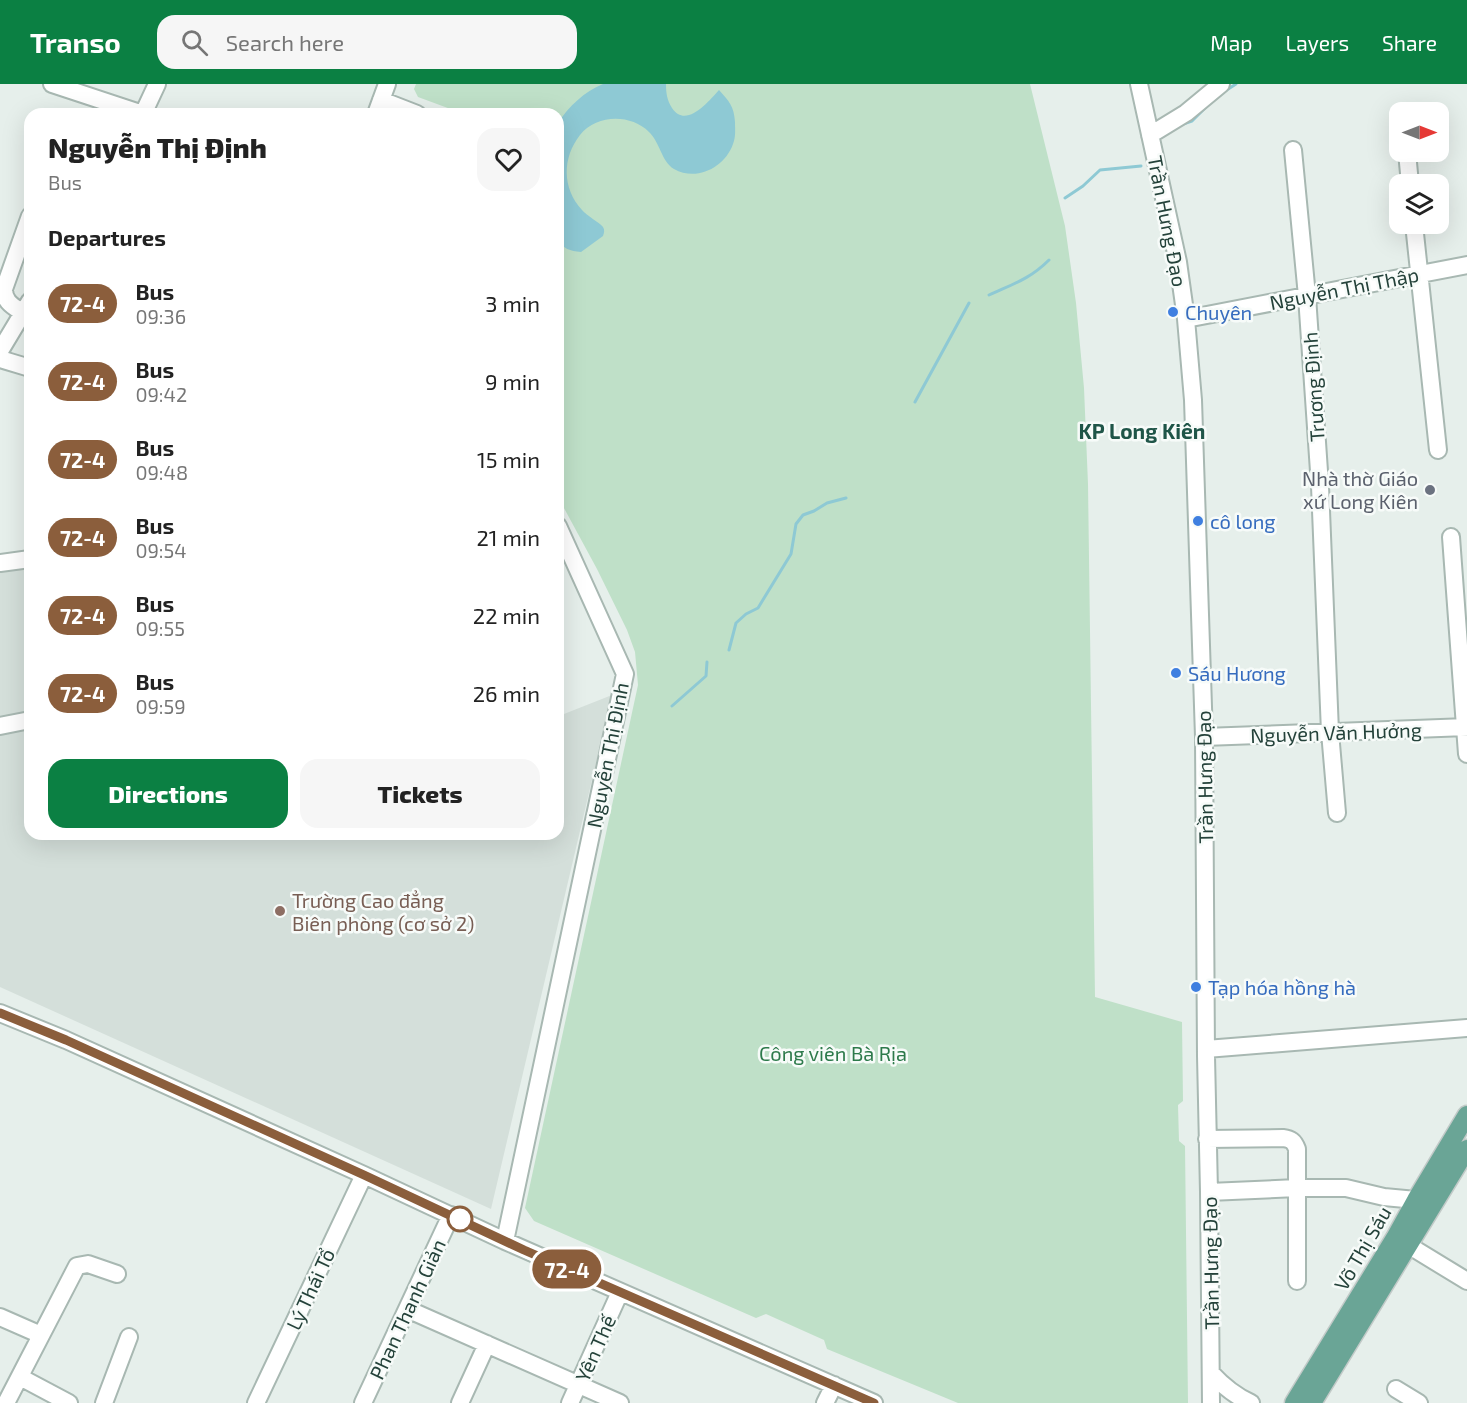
<!DOCTYPE html>
<meta charset="utf-8">
<style>
body{margin:0;font-family:"Exo 2",sans-serif;background:#f6f6f6;color:#222;height:100vh;display:flex;flex-direction:column;font-size:22px;white-space:nowrap}
*{box-sizing:border-box;margin:0}
p{font-size:20px;color:#767676}
.icon{flex:none;width:33px;height:33px;fill:none;stroke:currentColor;stroke-width:2;stroke-linecap:round;stroke-linejoin:round}
.map{position:relative;flex:1;overflow:hidden}
.details{position:absolute;left:24px;top:24px;width:540px;height:732px;display:flex;flex-direction:column;background:#fff;border-radius:18px;box-shadow:0 6px 24px #0002}
.details>*{flex:none}
.badge{padding:0 12px;border-radius:20px;font-size:21px;line-height:39px}
.needle{width:39px;rotate:90deg}
.fabs{position:absolute;left:1389px;top:18px;display:grid;gap:12px}
.fabs a{display:grid;place-items:center;width:60px;height:60px;border-radius:12px;background:#fff;box-shadow:0 6px 24px #0002;font-size:30px}
.map>.badge{position:absolute;translate:-50% -50%;box-shadow:0 0 0 3px #fff}
h2{padding:0 24px;font-size:22px;line-height:54px}
.round{display:grid;place-items:center;flex:none;width:63px;height:63px;border-radius:18px;background:#f6f6f6}
.headline{display:flex;align-items:center;justify-content:space-between;height:102px;padding:0 24px}
h1{font-size:28px;font-weight:800;line-height:45px}
.cta{display:flex;gap:12px;margin-top:auto;padding:12px 24px}
.cta a{flex:1;height:69px;border-radius:18px;background:#0b8043;color:#fff;font-size:24px;font-weight:800;line-height:69px;text-align:center}
.cta a+a{background:#f6f6f6;color:#222}
ul{padding:0;list-style:none}
li{display:flex;align-items:center;gap:18px;height:78px;padding:0 24px}
li div{flex:1}
li b{display:block;font-size:22px}
li em{font-style:normal}
li .badge{min-width:66px;font-weight:700;text-align:center}
header{display:flex;align-items:center;gap:36px;box-sizing:border-box;height:84px;padding:0 30px;background:#0b8043;color:#fff}
header strong{font-size:28px}
nav{display:flex;gap:33px;margin-inline-start:auto;font-size:21px}
.search{width:420px;height:54px;background:#f6f6f6;display:flex;align-items:center;gap:15px;box-sizing:border-box;padding:0 21px;border-radius:18px;color:#767676;font-size:22px}
.map>svg:first-child{display:block}
.built{fill:#d4dfda}
.green{fill:#bfe0c8}
.water{fill:#8ec9d4}
.lines{fill:none;stroke-linecap:round;stroke-linejoin:round}
.stream{stroke:#8ec9d4;stroke-width:3}
.minor-casing{stroke:#a8b8b2;stroke-width:20}
.major-casing{stroke:#c2cac8;stroke-width:21}
.minor{stroke:#fff;stroke-width:16}
.major{stroke:#6aa596;stroke-width:18}
.line-casing{stroke:#fff;stroke-width:14}
.line{stroke:#8b5e3c;stroke-width:9}
.shop-dot{fill:#3f7fe0;stroke:#f7fbf9;stroke-width:2}
.worship-dot{fill:#6b7280;stroke:#f7fbf9;stroke-width:2}
.education-dot{fill:#8d6e63;stroke:#f7fbf9;stroke-width:2}
.stop-dot{fill:#fff;stroke:#8b5e3c;stroke-width:3}
.labels{text-anchor:middle;dominant-baseline:central;stroke-width:5;stroke-linejoin:round;paint-order:stroke}
.street-label{font-size:20px;fill:#24423a;stroke:#f7fbf9}
.shop-label{font-size:20px;fill:#366cbe;stroke:#f7fbf9;text-anchor:start}
.worship-label{font-size:20px;fill:#5b616d;stroke:#f7fbf9;text-anchor:end}
.education-label{font-size:20px;fill:#785e54;stroke:#f7fbf9;text-anchor:start}
.park-label{font-size:20px;fill:#2d7a4b;stroke:#f7fbf9}
.neighbourhood-label{font-size:21px;font-weight:bold;fill:#1f5548;stroke:#f7fbf9}
</style>
<header>
<strong>Transo</strong>
<div class="search"><svg class="icon" aria-label="search" viewBox="0 0 24 24"><circle cx="10" cy="10" r="6"/><path d="M15 15l6 6"/></svg>Search here</div>
<nav><a>Map</a><a>Layers</a><a>Share</a></nav>
</header>
<div class="map">
<svg width="1467" height="1319" viewBox="0 0 1467 1319">
<rect width="100%" height="100%" fill="#e6efeb"/>
<path class="built" d="M30,476V750H558V631L564,630L612,611L491,1125L0,903V480Z"/>
<path class="green" d="M416,0H1030L1065,142L1076,219L1084,304L1088,400L1095,913L1182,938L1183,1017L1178,1021L1179,1057L1185,1062L1188,1319H958L827,1265L824,1256L766,1230L756,1234L534,1137L525,1124L638,601L635,568L627,546L597,485L558,413V30H464L418,13L414,5Z"/>
<path class="water" d="M603,0H666C666,9 667,16 672,24C686,45 708,18 719,6C729,17 734,22 735,38C735,45 736,53 733,60C725,83 697,98 674,85C661,77 660,58 649,48C631,30 597,30 580,51C562,74 562,104 582,126C586,131 600,139 603,143C605,146 604,149 603,152L581,168C570,167 563,165 558,155V39C569,22 584,8 603,0Z"/>
<g class="lines">
<path class="stream" d="M1222,9L1236,0
M1183,40L1192,37L1206,23
M1065,114L1083,102L1100,86L1141,82
M989,211C1013,200 1030,195 1049,176
M915,318L969,219
M729,566L736,539L746,530L758,524L791,470L796,440L803,431L814,427L827,419L846,414
M672,622L706,592L707,578"/>
<defs>
<path id="minor" d="M52,0L143,30
M1139,0L1178,178L1186,235L1193,316L1204,653L1206,972L1209,1108L1211,1319
M381,16L417,30
M143,30L157,0
M376,30L387,0
M1150,51L1186,29L1221,0
M1293,66L1307,212L1320,402L1330,648L1337,729
M1407,68L1410,100
M1414,140L1438,366
M23,229C13,222 4,218 4,205L30,132
M1186,235L1467,181
M0,267L30,217
M0,275L30,284
M1451,453L1467,670
M0,479L30,475
M0,642L30,636
M1204,653L1467,643
M0,929L66,956L364,1091L505,1157L874,1319
M1206,965L1467,944
M1207,1055L1283,1054C1291,1055 1294,1057 1297,1065V1197
M1209,1108L1297,1104H1346L1384,1113L1416,1116
M505,1157L625,590L558,442
M1408,1161L1467,1197
M407,1225L620,1319
M0,1233L41,1251
M1211,1289C1223,1302 1235,1312 1251,1319
M20,1293L69,1319
M1396,1305L1419,1319
M6,1319L77,1182L88,1180L117,1190
M104,1319L129,1253
M256,1319L364,1091
M363,1319L451,1131
M460,1319L487,1260
M570,1319L620,1208
M825,1319L834,1301"/>
<path id="major" d="M1294,1319L1395,1154L1416,1116L1467,1031
M1312,1319L1467,1065"/>
</defs>
<use href="#minor" class="minor-casing"/>
<use href="#major" class="major-casing"/>
<use href="#minor" class="minor"/>
<use href="#major" class="major"/>
</g>
<g class="lines">
<defs>
<path id="line" d="M0,929L66,956L364,1091L524,1166L874,1319"/>
</defs>
<use href="#line" class="line-casing"/>
<use href="#line" class="line"/>
</g>
<g class="shop-dot">
<circle cx="1173" cy="228" r="6"/>
<circle cx="1198" cy="437" r="6"/>
<circle cx="1176" cy="589" r="6"/>
<circle cx="1196" cy="903" r="6"/>
</g>
<circle class="worship-dot" cx="1430" cy="406" r="6"/>
<circle class="education-dot" cx="280" cy="827" r="6"/>
<circle class="stop-dot" cx="460" cy="1135" r="12"/>
<g class="labels">
<g class="street-label">
<text transform="translate(1168 137) rotate(79)">Trần Hưng Đạo</text>
<text transform="translate(1344 204) rotate(-11)">Nguyễn Thị Thập</text>
<text transform="translate(1313 303) rotate(-94)">Trương Định</text>
<text transform="translate(1336 648) rotate(-2)">Nguyễn Văn Hưởng</text>
<text transform="translate(607 671) rotate(-79)">Nguyễn Thị Định</text>
<text transform="translate(1204 693) rotate(-91)">Trần Hưng Đạo</text>
<text transform="translate(1362 1164) rotate(-60)">Võ Thị Sáu</text>
<text transform="translate(1210 1179) rotate(-91)">Trần Hưng Đạo</text>
<text transform="translate(310 1205) rotate(-65)">Lý Thái Tổ</text>
<text transform="translate(407 1225) rotate(-65)">Phan Thanh Giản</text>
<text transform="translate(595 1264) rotate(-66)">Yên Thế</text>
</g>
<g class="shop-label">
<text x="1185" y="228">Chuyên</text>
<text x="1210" y="437">cô long</text>
<text x="1188" y="589">Sáu Hương</text>
<text x="1208" y="903">Tạp hóa hồng hà</text>
</g>
<g class="worship-label">
<text x="1418" y="394">Nhà thờ Giáo<tspan x="1418" dy="23">xứ Long Kiên</tspan></text>
</g>
<g class="education-label">
<text x="292" y="816">Trường Cao đẳng<tspan x="292" dy="23">Biên phòng (cơ sở 2)</tspan></text>
</g>
<g class="park-label">
<text x="833" y="969">Công viên Bà Rịa</text>
</g>
<g class="neighbourhood-label">
<text x="1142" y="346">KP Long Kiên</text>
</g>
</g>
</svg>
<div class="fabs">
<a><svg class="needle" viewBox="-14 -14 28 28"><path d="M0-13l5 13h-10z" fill="#e53935"/><path d="M0 13l5-13h-10z" fill="#767676"/></svg></a>
<a><svg class="icon" aria-label="layers" viewBox="0 0 24 24"><path d="M12 4l9 5-9 5-9-5zM3 14l9 5 9-5"/></svg></a>
</div>
<b class="badge" style="left:567px;top:1185px;background:#8b5e3c;color:#fff">72-4</b>
<section class="details">
<div class="headline"><div><h1>Nguyễn Thị Định</h1><p>Bus</p></div><a class="round"><svg class="icon" aria-label="heart" viewBox="0 0 24 24"><path d="M12 20l-8-8c-3-5 5-10 8-4 3-6 11-1 8 4z"/></svg></a></div>
<h2>Departures</h2>
<ul>
<li><span class="badge" style="background:#8b5e3c;color:#fff">72-4</span><div><b>Bus</b><p>09:36</p></div><em>3 min</em></li>
<li><span class="badge" style="background:#8b5e3c;color:#fff">72-4</span><div><b>Bus</b><p>09:42</p></div><em>9 min</em></li>
<li><span class="badge" style="background:#8b5e3c;color:#fff">72-4</span><div><b>Bus</b><p>09:48</p></div><em>15 min</em></li>
<li><span class="badge" style="background:#8b5e3c;color:#fff">72-4</span><div><b>Bus</b><p>09:54</p></div><em>21 min</em></li>
<li><span class="badge" style="background:#8b5e3c;color:#fff">72-4</span><div><b>Bus</b><p>09:55</p></div><em>22 min</em></li>
<li><span class="badge" style="background:#8b5e3c;color:#fff">72-4</span><div><b>Bus</b><p>09:59</p></div><em>26 min</em></li>
</ul>
<div class="cta"><a>Directions</a><a>Tickets</a></div>
</section>
</div>
